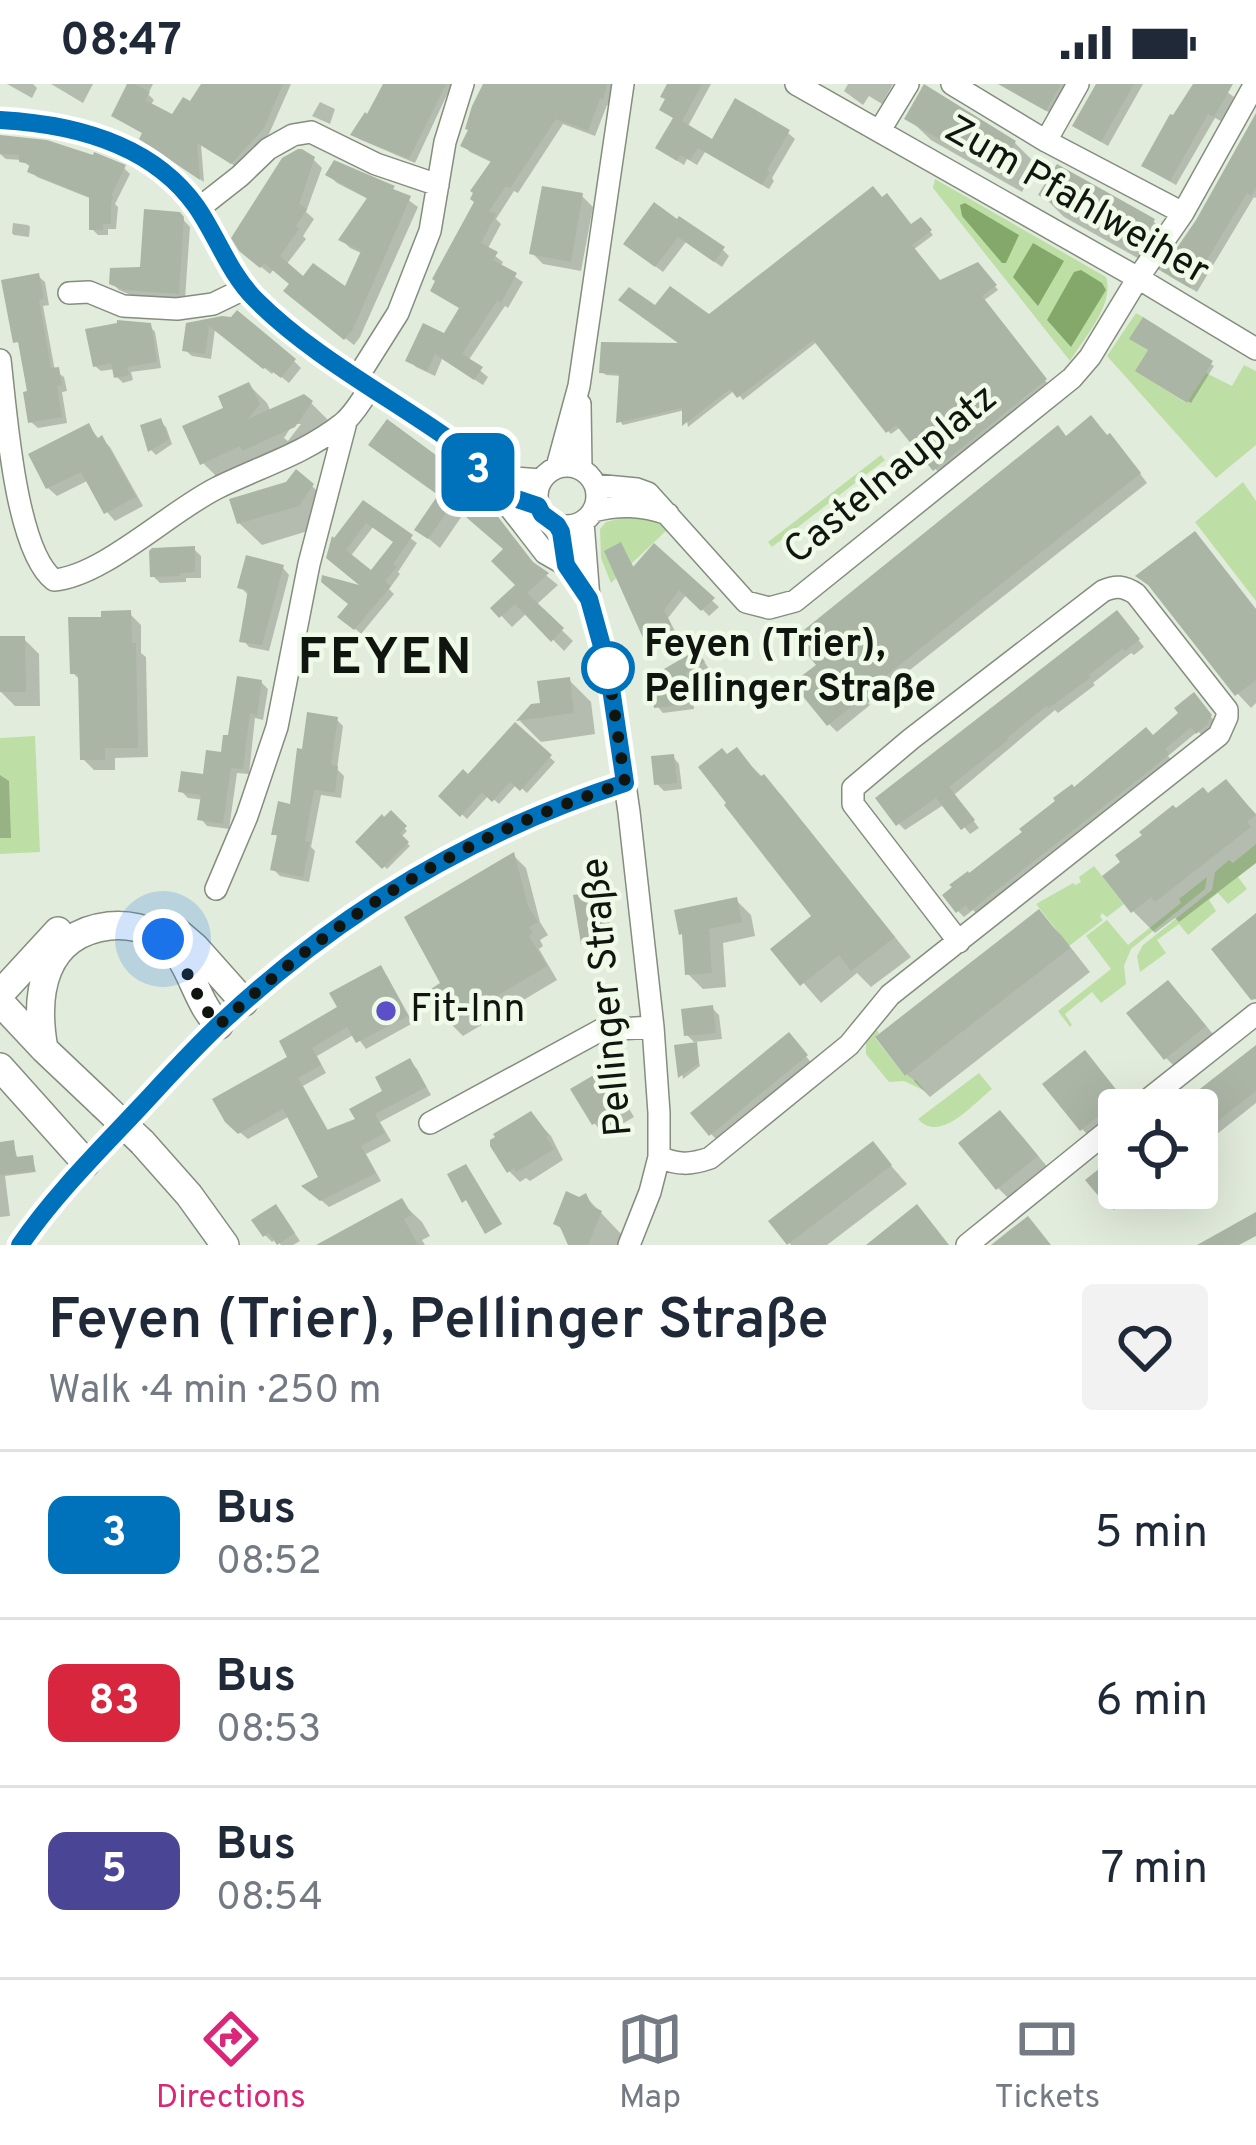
<!DOCTYPE html>
<meta charset="utf-8">
<style>
body{margin:0;font-family:Overpass,sans-serif;background:#f2f2f3;color:#1f2937;height:100vh;display:flex;flex-direction:column;font-size:45px;white-space:nowrap}
*{box-sizing:border-box;margin:0}
p{font-size:39px;color:#747a83}
.icon{flex:none;width:66px;height:66px;fill:none;stroke:currentColor;stroke-width:2;stroke-linecap:round;stroke-linejoin:round}
.map{position:relative;height:1161px;overflow:hidden}
.sheet{display:flex;flex-direction:column;background:#fff;flex:1}
.sheet>*{flex:none}
.badge{padding:0 24px;border-radius:18px;font-size:42px;line-height:78px}
.controls{position:absolute;left:1098px;top:1005px;display:grid;gap:24px}
.controls a{display:grid;place-items:center;width:120px;height:120px;border-radius:12px;background:#fff;box-shadow:0 12px 48px #0002;font-size:60px}
.you{position:absolute;width:60px;height:60px;margin:-30px;border:9px solid #fff;border-radius:50%;background:#1a73e8;box-shadow:0 0 0 18px #1a73e833}
.map>.badge{position:absolute;translate:-50% -50%;box-shadow:0 0 0 6px #fff}
.round{display:grid;place-items:center;flex:none;width:126px;height:126px;border-radius:12px;background:#f2f2f3}
.summary{display:flex;align-items:center;justify-content:space-between;height:204px;padding:0 48px}
h1{font-size:57px;font-weight:600;line-height:90px}
ul{padding:0;list-style:none}
li{display:flex;align-items:center;gap:36px;height:168px;padding:0 48px;border-top:3px solid #e0e1e3}
li div{flex:1}
li b{display:block;font-size:45px}
li em{font-style:normal}
li .badge{min-width:132px;font-weight:700;text-align:center}
.status{display:flex;justify-content:space-between;align-items:center;height:84px;padding:0 60px;background:#fff;direction:ltr}
.status svg{height:33px;fill:currentColor}
.menu{display:flex;justify-content:space-around;align-items:center;height:168px;border-top:3px solid #e0e1e3;background:#fff;font-size:33px;color:#747a83}
.menu a{display:grid;justify-items:center;gap:6px}
.menu .active{color:#db2777}
.map>svg:first-child{display:block}
.green{fill:#bddfa5}
.water{fill:#84a869}
.shadow{fill:#0003;fill-rule:evenodd}
.building{fill:#abb5a5;fill-rule:evenodd}
.lines{fill:none;stroke-linecap:round;stroke-linejoin:round}
.minor-casing{stroke:#848d7e;stroke-width:24}
.major-casing{stroke:#848d7e;stroke-width:30}
.minor{stroke:#fff;stroke-width:21}
.major{stroke:#fff;stroke-width:27}
.major-bridge-casing{stroke:#848d7e;stroke-width:30;stroke-linecap:butt}
.major-bridge{stroke:#fff;stroke-width:27}
.line-casing{stroke:#fff;stroke-width:27}
.line{stroke:#0072bc;stroke-width:18}
.walk{stroke:#11150f;stroke-width:12;stroke-dasharray:0 21.6}
.stop-dot{fill:#fff;stroke:#0072bc;stroke-width:6}
.poi-dot{fill:#5c50c8;stroke:#f0fae9;stroke-width:4.5}
.labels{text-anchor:middle;dominant-baseline:central;stroke-width:9;stroke-linejoin:round;paint-order:stroke}
.street-label{font-size:39px;fill:#11150f;stroke:#f0fae9}
.stop-label{font-size:39px;font-weight:bold;fill:#11150f;stroke:#f0fae9;text-anchor:start}
.poi-label{font-size:39px;fill:#11150f;stroke:#f0fae9;text-anchor:start}
.district-label{font-size:51px;font-weight:bold;letter-spacing:3px;fill:#11150f;stroke:#f0fae9}
</style>
<div class="status"><b>08:47</b><svg viewBox="0 0 49 12"><path d="M0 12V9h3v3zM5 12V6h3v6zM10 12V3h3v9zM15 12V0h3v12zM26 1h20v11H26zM47 4h2v5h-2z"/></svg></div>
<div class="map">
<svg width="1256" height="1161" viewBox="0 0 1256 1161">
<rect width="100%" height="100%" fill="#e2ecdc"/>
<path class="green" d="M935,95L1106,193C1115,220 1084,254 1070,277L933,104Z
M1136,229L1143,233L1130,255L1148,266L1136,287L1186,319L1206,289L1232,302L1244,281L1256,287V361L1216,394L1107,272Z
M881,371L885,376L772,463L768,458Z
M1243,398L1256,417V517L1195,438Z
M634,431L662,439L668,445L611,499L601,474L600,445L606,438Z
M35,652L40,768L0,770V654Z
M1256,760V779L1238,793L1247,805L1228,820L1218,809L1209,816L1216,827L1188,851L1179,840L1157,856L1166,869L1140,888L1137,872L1143,861L1212,806L1215,788L1229,776L1233,779Z
M1094,782L1124,820L1107,833L1102,829L1100,833L1103,836L1069,862L1036,820L1073,799L1075,801L1081,798L1079,793Z
M1207,793L1205,805L1131,865L1124,882L1126,900L1101,919L1092,908L1065,930L1072,941L1070,943L1058,927L1111,885L1086,852L1107,836L1128,861L1181,819L1179,815Z
M876,945L879,949L875,954L905,992L908,990L913,997L916,996L925,1007L904,997L889,998L866,970V958Z
M979,989L992,1005C973,1020 940,1060 918,1035Z"/>
<path class="water" d="M965,119L1019,151L1006,179H1002L962,132L960,121Z
M1033,159L1064,177L1038,222L1013,193Z
M1081,186L1102,199L1106,206L1071,263L1047,236L1074,188Z"/>
<path class="shadow" d="M7,0H33L37,4L32,14Z
M51,0H93L83,19Z
M130,0H153L148,10L154,16L150,22L173,34L191,21L205,0H291L269,50L238,84L201,60L204,98L148,60L145,50L114,31Z
M389,0H452L415,79L359,55L354,50Z
M486,0H615L610,21H607L595,52L563,40L518,109L514,107L496,135L501,140L487,166L503,178L500,183L523,198L508,224L505,222L468,277L488,293L483,301L442,275L435,292L416,283L409,276L445,252L462,225L478,118L493,79L470,68L463,61Z
M670,0H711L687,44L713,59L788,49L795,55L772,94L774,97L769,105L705,68L697,81L687,75L684,81L665,69L676,35Z
M848,0H893L882,20L869,12L863,21L844,7Z
M1023,0H1071L1053,31L1018,9Z
M1100,0H1143L1108,62L1082,47Z
M1197,0H1216L1234,13L1221,37L1215,34L1176,101L1151,87Z
M320,18L335,25L330,40L312,32Z
M1256,33V114L1254,113L1197,208L1171,193L1163,185L1161,187L1064,133L1042,111L1105,112L1154,138L1176,160L1168,174L1172,177L1199,138Z
M908,34L1015,59L1037,81L1022,108L931,56Z
M0,54L124,84L130,90L115,120L118,123L116,145H108V151H98L92,145V115L37,93L31,87L32,84L21,76L6,75L0,70Z
M314,76L322,84L306,128L314,135L303,152L306,155L286,181L304,196L346,207L363,170L350,164L342,156L370,116L337,99L329,91L393,105L418,123L360,253L354,261L295,215L293,201L274,185L270,190L251,175Z
M582,112L593,123L581,187L543,180L532,169Z
M655,122L723,166L729,172L722,183L686,158L663,188L634,166Z
M179,131L190,143L185,215L133,212L119,206L112,199L142,185Z
M921,136L933,151L913,166L940,200L981,185L998,206L983,217L1048,300L938,388L902,342L891,350L888,347L818,257L743,316L735,306L688,343L685,326L623,341L620,337L621,292L606,291L602,288L685,263L656,225L709,234L911,143Z
M13,139L28,141L30,143L29,153L14,151L12,149Z
M38,192L45,198L49,221L43,222L55,287L64,293L67,307L62,308L67,339L38,344L31,338L21,260Z
M222,235L294,277L301,284L289,299L274,287L272,290L215,245L211,275L192,272L185,266L189,241Z
M1144,238L1214,282L1191,319L1141,289L1151,267Z
M149,241L155,248L161,284L131,288L133,296L123,299L117,293L115,285L101,287L95,282Z
M249,301L267,319L271,328L311,319L329,337L312,360L221,397L203,379L227,326ZM293,340H301L288,357L284,354Z
M160,338L166,343L172,360L156,371L151,366L143,343Z
M89,343L100,356L102,355L110,363L143,422L115,437L107,428L89,396L57,412L48,404Z
M1067,355H1107L1118,360L1147,399L868,619L870,621L837,648L829,640Z
M312,402L335,424L321,443L262,461L239,439Z
M481,407L493,419L495,430L537,484L558,501L536,521L573,557L564,567L527,529L512,543L494,524L519,501L507,466L464,429L440,464L418,446L441,413Z
M364,420L417,459L398,488L400,490L389,505L394,510L361,550L341,532L369,507L336,479ZM373,443L396,459L372,491L350,473Z
M621,462L635,485L654,463L719,523L709,532L687,510L668,534L675,547L652,559L645,553Z
M194,465L201,472V494H186V498L160,499L153,492Z
M283,484L289,491L269,567L249,563L243,556L247,510L241,503Z
M1158,509L1256,525V619L1251,624L1238,610Z
M130,530L141,541V569L146,573L148,673L115,674V686H94L83,675L81,597L73,589L104,536Z
M1123,536L1144,563L1134,571L1131,569L1093,599L1095,601L1058,629L1055,626L954,711L979,744L970,750L945,720L905,746L899,740Z
M0,555H24L39,570L40,622H15L0,607Z
M703,576L709,585L691,596L694,625L663,629L657,622L654,595Z
M569,596L591,618L595,650L541,658L520,637L533,623L543,621Z
M261,598L268,605L263,636L255,634L249,690L237,689L229,745L207,742L201,735L204,716L188,714L181,707L206,693L231,655Z
M1199,618L1216,639L1204,654L1198,647L1168,672L1173,678L978,831L973,826L964,833L958,827L969,793L1074,707L1154,654Z
M336,635L343,642L337,685L344,692L341,714L321,711L311,763L315,767L309,798L280,792L273,785L279,754L275,750L292,723Z
M515,642L555,678L527,709L517,700L499,720L489,711L467,735L442,712L468,694Z
M736,667L782,712L911,873L871,903L857,889L821,919L774,865L815,832L727,674Z
M673,673L679,680L682,705L664,707L657,700Z
M0,691L9,697L11,754H0Z
M1226,699L1256,730V779L1179,838L1175,834L1155,849L1133,827L1208,712Z
M391,730L407,747L401,753L410,762L387,785L359,758Z
M514,772L526,784L540,838L548,851L540,856L543,862L539,865L557,896L463,952L451,940L432,908L444,900Z
M599,810L606,817L613,862L590,866L583,859Z
M736,816L751,831L755,852L723,859L726,903L703,905L688,890L685,852Z
M1039,829L1061,851L1090,888L930,1013L907,990L879,954Z
M380,885L387,892L413,939L366,965L355,950L317,972L326,989L303,1002L329,1048L359,1036L410,978L417,985L431,1011L380,1038L391,1057L366,1070L381,1097L329,1123L306,1103L322,1094L290,1032L248,1055L236,1045L291,974Z
M1168,900L1190,922L1226,966L1188,996L1166,974Z
M712,924L719,931L722,955L694,958L687,951Z
M796,959L812,980L718,1057L711,1050Z
M696,961L700,982L683,995L677,964Z
M1256,965V1019L1197,1066V1026H1178Z
M1084,970L1133,1026H1119V1055L1104,1067L1082,1045Z
M603,989L614,999L634,1033L605,1050L594,1039Z
M1000,1030L1022,1052L1058,1096L1020,1126L998,1104Z
M530,1031L551,1052L563,1076L530,1097L526,1094L520,1098L509,1087Z
M13,1059L18,1076L32,1074L36,1088L5,1092L10,1132L0,1133V1061Z
M873,1061L907,1100L827,1161H791L772,1137Z
M1119,1073V1104H1149L1135,1115L1132,1112L1114,1126L1108,1119Z
M586,1113L623,1152L619,1161H571L566,1149L556,1140Z
M401,1118L422,1138L430,1152L422,1156L425,1161H342Z
M282,1130L300,1157L293,1161H281L276,1155L272,1158L265,1151Z"/>
<path class="building" d="M127,0H134L150,8L145,16L172,30L183,13L190,17L201,0H283L264,44L231,80L197,59L200,96L139,55L142,49L111,32Z
M383,0H446L409,75L350,51L365,28L367,30Z
M483,0H607L603,16L600,15L588,47L556,35L510,104L506,102L489,127L496,130L481,159L498,168L493,176L517,189L501,219L497,217L462,270L483,283L474,296L435,270L427,287L405,277L423,239L444,249L459,224L430,207L435,197L432,195L474,118L470,115L473,109L470,107L491,77L460,62L468,46L465,45L472,22Z
M667,0H702L682,37L712,55L735,14L790,46L767,86L770,88L762,101L698,64L690,76L680,71L677,77L655,64L673,34L659,26L665,15L660,13Z
M924,0L1016,57L998,88L904,35Z
M998,0H1061L1046,27Z
M1096,0H1134L1101,58L1072,42Z
M1193,0H1233L1214,33L1208,30L1170,97L1141,82L1170,30L1173,31Z
M1256,29V103L1251,112L1247,109L1190,204L1161,187L1196,136Z
M0,51L47,56L93,71L94,68L126,81L111,112L114,114L111,118V140H103V146H89V113L27,88L30,80L19,78V71L0,70Z
M298,65H302L315,73L299,120L307,125L296,142L299,145L280,172L303,192L313,179L345,202L361,167L338,156L367,114L325,91L334,76L395,102L393,105L411,112L353,245L344,256L283,207L289,200L264,179L260,184L239,167L231,154L282,74Z
M1057,80L1155,135L1138,167L1038,111Z
M542,102L583,109L571,178L529,170Z
M873,102L882,113L887,109L911,140L921,133L932,146L912,161L940,196L978,178L997,201L982,212L1047,295L933,387L896,341L886,349L813,256L737,314L730,305L682,342V324L616,339L619,290L599,289L601,258L678,259L618,216L629,203L655,221L670,202L709,230Z
M654,118L677,135L679,132L725,163L714,178L678,153L655,183L623,160Z
M144,125L180,128L184,133L179,210L124,206L109,200L110,184L140,183Z
M39,189L44,215L39,216L51,284L59,283L62,301L57,302L62,333L28,339L23,308L27,307L18,258L13,259L1,196Z
M237,226L296,275L281,294L266,283L263,285L209,242L205,270L182,267L186,239L222,232L231,233Z
M1143,233L1213,277L1187,319L1135,287L1148,266L1129,255Z
M117,236L151,239L157,278L127,283L129,291L114,294L111,279L93,283L85,245L117,239Z
M249,298L260,320L248,335L304,310L313,317L295,343L242,367L240,362L200,381L182,342L223,324L218,312Z
M1091,331L1107,351L1110,349L1141,389L863,610L865,612L827,642L792,599L816,581L794,554L1058,341L1066,352Z
M161,334L169,355L148,368L140,341Z
M387,335L482,405L485,416L533,478L549,489L527,509L564,544L551,558L515,520L499,534L490,524L515,501L491,477L503,465L452,421L428,455L414,446L438,411L368,361Z
M89,339L97,355L102,351L136,413L104,430L81,388L46,405L28,370Z
M296,385L314,400L299,422L237,440L229,415L286,398Z
M363,416L413,451L393,480L397,483L385,497L391,502L354,546L337,533L348,520L321,498L322,491L359,501L326,474L332,452L334,454ZM366,439L393,458L371,486L346,466Z
M1195,447L1256,525V596L1235,612L1148,501L1135,492Z
M621,458L633,483L654,459L715,514L701,527L679,506L664,526L671,540L643,554L604,467Z
M195,462V488L180,489V492L150,493L149,467L152,464Z
M246,471L284,481L262,561L239,558L248,507L237,504Z
M131,526L132,559H136L138,664H105V676H80L78,590H70L68,533H101V527Z
M1117,526L1140,555L1125,567L1123,564L1089,591L1091,593L1049,624L1046,622L1007,654L1008,656L949,703L975,736L961,746L936,714L896,742L875,714Z
M0,552H25L26,608H0Z
M697,566L705,578L686,589L689,620L654,624L650,593Z
M237,592L262,596L257,631L250,629L243,685L231,684L223,740L197,736L201,711L178,708L181,687L203,690L206,666L221,668L223,651H228Z
M570,593L574,629L516,637L531,620L540,619L537,597Z
M1194,608L1212,631L1207,641L1196,650L1191,643L1165,665L1169,670L1154,683L970,827L966,821L956,829L942,811L952,803L949,801L968,787L969,789L1022,748L1019,745L1055,717L1053,714L1072,700L1074,703L1146,643L1153,651L1178,629L1174,624Z
M307,628L338,633L331,681L338,682L335,709L314,706L305,757L310,758L303,793L270,786L277,751H271L278,717L290,720L297,664L302,665Z
M515,638L552,671L520,707L510,698L492,718L482,708L460,733L438,712L463,685L468,690Z
M737,663L760,693L764,690L895,853L851,887L839,871L800,902L770,865L811,832L724,721L726,719L698,683L722,664L727,670Z
M674,670L677,699L654,701L651,672Z
M1226,695L1256,731L1247,738L1251,743L1155,818L1151,813L1131,829L1102,792L1120,778L1115,771L1142,751L1139,748L1173,721L1176,724L1203,703L1208,709Z
M391,726L407,742L400,749L409,758L382,785L355,758L382,730L384,733Z
M514,768L528,822L538,838L529,843L533,849L529,852L547,882L448,941L428,907L440,899L404,833Z
M600,807L608,856L581,860L573,811Z
M737,813L742,838L709,845L712,889L685,891L682,850L679,851L674,826Z
M1039,825L1070,864L905,992L875,953Z
M1256,829V915L1251,916L1211,865Z
M381,881L408,932L356,959L347,943L312,964L321,981L298,994L327,1046L355,1035L349,1025L382,1007L375,993L410,974L426,1003L375,1030L385,1049L361,1062L376,1089L320,1117L301,1102L318,1093L283,1025L238,1050L225,1038L212,1015L287,973L279,957L337,923L329,909Z
M1168,896L1206,942L1164,976L1126,929Z
M713,921L716,949L684,952L681,925Z
M789,948L808,971L709,1052L690,1029Z
M697,958L699,979L678,994L674,961Z
M1256,961V1007L1197,1053V1026H1173Z
M1085,966L1122,1013L1080,1047L1042,1000Z
M604,985L625,1021L592,1041L570,1005Z
M1000,1026L1038,1072L996,1106L958,1059Z
M531,1027L549,1051L546,1053L554,1065L516,1088L514,1084L507,1089L490,1062V1056L495,1053L493,1050Z
M14,1056L16,1073L33,1071L35,1087L0,1091V1058Z
M873,1057L892,1081L787,1161L768,1137Z
M1119,1069V1111L1106,1121L1085,1096Z
M466,1080L502,1140L485,1150L466,1116L462,1119L447,1090Z
M566,1107L579,1113L586,1109L592,1122L602,1127L588,1161H568L560,1143L553,1140Z
M402,1114L412,1131L404,1135L418,1161H316Z
M276,1120L295,1149L277,1161L269,1149L263,1153L251,1136Z
M917,1120L949,1161H866Z
M1256,1128V1152L1239,1161H1197Z
M1028,1132L1051,1161H991L1011,1145Z"/>
<g class="lines">
<defs>
<path id="minor" d="M796,0L1138,194L1256,265
M952,0L1046,57L1183,129
M0,36C75,40 158,61 200,129C217,156 231,190 254,214C299,260 356,293 409,328C435,345 458,365 484,381L514,394L541,396
M880,46L908,0
M1046,57L1078,0
M198,125L240,92L268,65L293,51L311,48L376,80L438,101
M69,209L89,208L123,222L177,225L213,220L246,204
M0,276C6,327 15,466 54,496C103,492 169,428 217,404C259,383 304,370 342,340C354,331 362,315 371,303
M357,294L398,229L430,147L445,58L463,0
M580,320L581,385
M537 412a30 30 0 1 1 60 0a30 30 0 1 1-60 0Z
M557,383L579,302L623,0
M595,401L637,405L648,409L746,518L769,524L795,517L1072,294L1090,273L1138,194L1183,129L1255,0
M497,407L545,469L566,481
M593,427C620,420 642,421 668,430
M583,438L589,515L608,584L629,728L653,943L659,1029V1073L650,1108L629,1161
M216,805L247,732L277,643L309,480L346,338
M1135,1026L1256,930
M430,1039L601,946L653,943
M659,1073C678,1081 690,1081 710,1074L849,961L890,911L1219,651L1227,633V626L1136,510C1124,502 1116,501 1103,507L911,655L853,704V720L959,858
M20,1161C56,1107 103,1062 147,1016C173,989 197,961 224,936C340,828 473,748 624,699
M967,1161L1119,1038"/>
<path id="major" d="M175,846L195,863L244,918
M0,910L58,847
M0,918L44,965L102,1020
M44,965C34,910 43,850 109,842C127,840 148,844 163,855C192,876 194,917 219,941
M0,983L86,1079
M142,1058L189,1111L225,1161"/>
</defs>
<use href="#minor" class="minor-casing"/>
<use href="#major" class="major-casing"/>
<use href="#minor" class="minor"/>
<use href="#major" class="major"/>
<defs>
<path id="major-bridge" d="M102,1020L142,1058"/>
</defs>
<use href="#major-bridge" class="major-bridge-casing"/>
<use href="#major-bridge" class="major-bridge"/>
</g>
<g class="lines">
<defs>
<path id="line" d="M0,36C73,40 151,59 196,122C217,152 229,189 255,215C312,272 385,310 450,356L462,367L487,400L508,412L538,422L542,430L557,441L561,448L566,481L589,515L608,584L625,699C473,748 340,828 224,936C195,963 168,993 141,1022C99,1067 55,1110 20,1161"/>
</defs>
<use href="#line" class="line-casing"/>
<use href="#line" class="line"/>
<path class="walk" d="M163,855C191,882 193,916 219,941C342,828 464,751 625,699L608,584"/>
</g>
<circle class="stop-dot" cx="608" cy="584" r="24"/>
<circle class="poi-dot" cx="386" cy="927" r="12"/>
<g class="labels">
<g class="street-label">
<text transform="translate(1076 118) rotate(30)">Zum Pfahlweiher</text>
<text transform="translate(892 392) rotate(-39)">Castelnauplatz</text>
<text transform="translate(609 913) rotate(-95)">Pellinger Straße</text>
</g>
<g class="stop-label">
<text x="644" y="562">Feyen (Trier),<tspan x="644" dy="45">Pellinger Straße</tspan></text>
</g>
<g class="poi-label">
<text x="410" y="927">Fit-Inn</text>
</g>
<g class="district-label">
<text x="386" y="576">FEYEN</text>
</g>
</g>
</svg>
<div class="controls">
<a><svg class="icon" aria-label="locate" viewBox="0 0 24 24"><circle cx="12" cy="12" r="6"/><path d="M12 2v4M12 18v4M2 12h4M18 12h4"/></svg></a>
</div>
<div class="you" style="left:163px;top:855px"></div>
<b class="badge" style="left:478px;top:388px;background:#0072bc;color:#fff">3</b>
</div>
<section class="sheet">
<div class="summary"><div><h1>Feyen (Trier), Pellinger Straße</h1><p>Walk · 4 min · 250 m</p></div><a class="round"><svg class="icon" aria-label="heart" viewBox="0 0 24 24"><path d="M12 20l-8-8c-3-5 5-10 8-4 3-6 11-1 8 4z"/></svg></a></div>
<ul>
<li><span class="badge" style="background:#0072bc;color:#fff">3</span><div><b>Bus</b><p>08:52</p></div><em>5 min</em></li>
<li><span class="badge" style="background:#d7263d;color:#fff">83</span><div><b>Bus</b><p>08:53</p></div><em>6 min</em></li>
<li><span class="badge" style="background:#4a4594;color:#fff">5</span><div><b>Bus</b><p>08:54</p></div><em>7 min</em></li>
</ul>
</section>
<nav class="menu">
<a class="active"><svg class="icon" aria-label="directions" viewBox="0 0 24 24"><path d="M12 3l9 9-9 9-9-9zM9 14v-3h6M13 9l2 2-2 2"/></svg>Directions</a>
<a><svg class="icon" aria-label="map" viewBox="0 0 24 24"><path d="M3 6l6-2 6 2 6-2v14l-6 2-6-2-6 2zM9 4v14M15 6v14"/></svg>Map</a>
<a><svg class="icon" aria-label="tickets" viewBox="0 0 24 24"><path d="M3 7h18v10H3zM15 7v10"/></svg>Tickets</a>
</nav>
